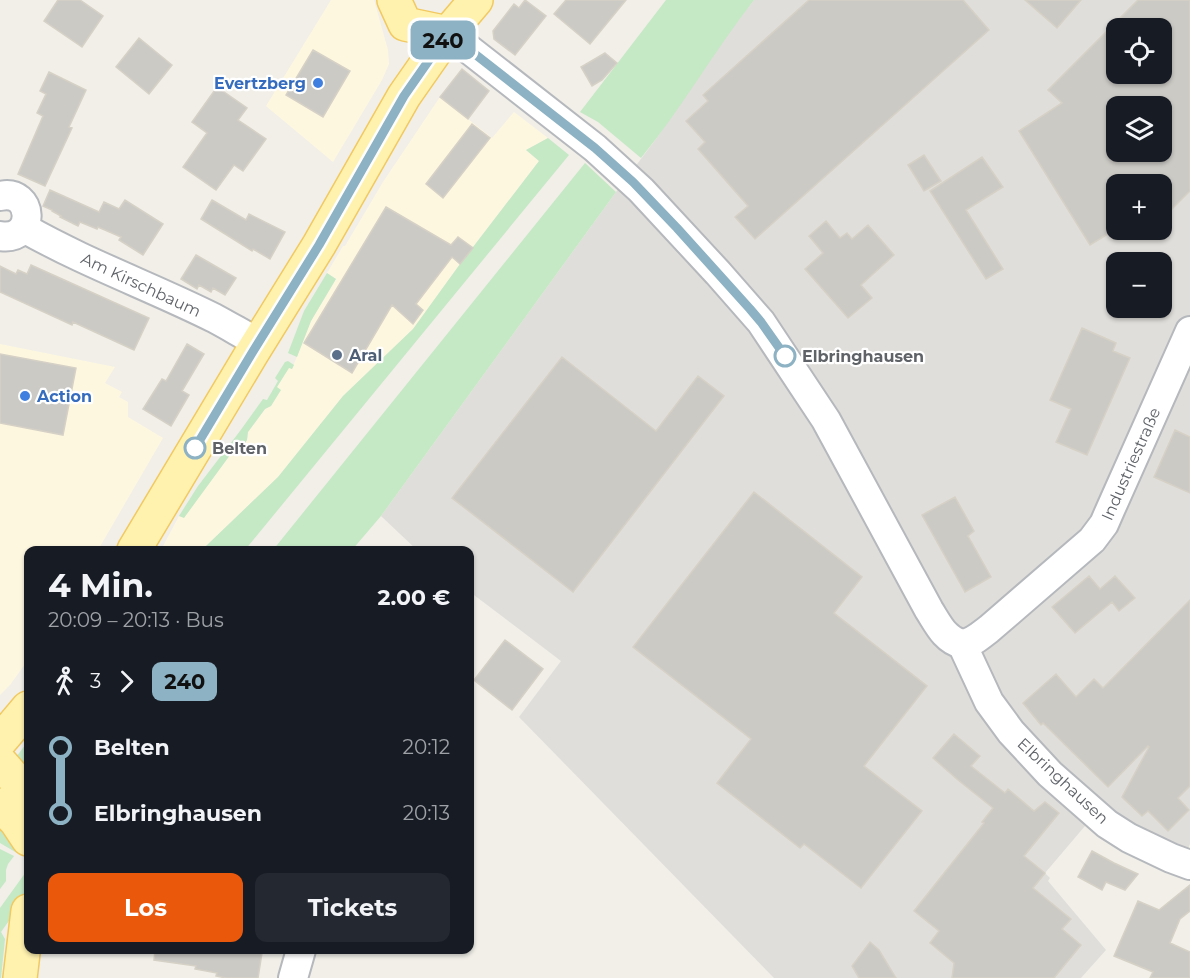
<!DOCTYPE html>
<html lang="de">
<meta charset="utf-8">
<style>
body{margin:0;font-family:Montserrat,sans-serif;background:#242831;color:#f1f3f6;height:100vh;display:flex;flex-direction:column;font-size:22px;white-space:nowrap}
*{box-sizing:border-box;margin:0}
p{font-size:20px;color:#9ea1a6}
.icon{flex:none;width:33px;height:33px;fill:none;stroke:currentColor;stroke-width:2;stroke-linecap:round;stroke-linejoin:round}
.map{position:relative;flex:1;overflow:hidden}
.sheet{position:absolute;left:24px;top:546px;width:450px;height:408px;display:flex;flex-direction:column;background:#171b24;border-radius:12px;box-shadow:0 2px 4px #0004}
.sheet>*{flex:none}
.badge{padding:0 12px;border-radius:9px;font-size:21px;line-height:39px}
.controls{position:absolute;left:1106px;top:18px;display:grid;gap:12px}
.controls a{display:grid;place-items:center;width:66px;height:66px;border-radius:12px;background:#171b24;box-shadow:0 2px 4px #0004;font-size:30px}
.map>.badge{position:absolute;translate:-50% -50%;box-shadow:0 0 0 3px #fff}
.legs{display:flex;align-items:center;gap:9px;height:66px;padding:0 24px;font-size:20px}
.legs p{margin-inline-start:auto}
.summary{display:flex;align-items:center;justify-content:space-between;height:102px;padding:0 24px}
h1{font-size:33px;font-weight:700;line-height:45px}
.cta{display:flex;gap:12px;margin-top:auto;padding:12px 24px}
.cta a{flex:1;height:69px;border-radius:12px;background:#ea580c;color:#fff;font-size:24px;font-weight:700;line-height:69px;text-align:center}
.cta a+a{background:#242831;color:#f1f3f6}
ul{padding:0 24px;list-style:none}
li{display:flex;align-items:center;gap:21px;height:66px;font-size:22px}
li i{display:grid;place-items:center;width:9px;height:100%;margin:0 8px;background:currentColor}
li i::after{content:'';width:15px;height:15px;margin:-8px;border:4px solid;border-radius:50%;background:#171b24}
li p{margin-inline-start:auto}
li:first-child i{background:linear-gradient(#0000 50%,currentColor 0)}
li:last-child i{background:linear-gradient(currentColor 50%,#0000 0)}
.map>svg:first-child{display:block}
.commercial{fill:#fef7e0}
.industrial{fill:#e0deda;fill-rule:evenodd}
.green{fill:#c5e8c5}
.building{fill:#cccac5;stroke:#d6d1c6;stroke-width:1.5;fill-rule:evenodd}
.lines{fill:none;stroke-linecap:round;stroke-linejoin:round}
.minor-casing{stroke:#b5b8bc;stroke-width:32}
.major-casing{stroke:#f2c960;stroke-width:36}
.minor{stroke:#fff;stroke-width:28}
.major{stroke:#fff2af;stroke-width:33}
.line-1-casing{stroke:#fff;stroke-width:14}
.line-1{stroke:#8db2c3;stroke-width:9}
.shop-dot{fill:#3f7fe0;stroke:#fff;stroke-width:2}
.service-dot{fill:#5c6f8a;stroke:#fff;stroke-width:2}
.stop-1-dot{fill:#fff;stroke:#8db2c3;stroke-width:3}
.labels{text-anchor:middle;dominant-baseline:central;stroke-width:4.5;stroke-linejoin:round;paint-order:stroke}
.shop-label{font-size:16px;font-weight:bold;fill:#366cbe;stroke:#fff;text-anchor:end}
.street-label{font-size:16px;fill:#5f6368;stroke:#fff}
.service-label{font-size:16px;font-weight:bold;fill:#4e5e75;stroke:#fff;text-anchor:start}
.stop-label{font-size:16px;font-weight:bold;fill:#5f6368;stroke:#fff;text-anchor:start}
</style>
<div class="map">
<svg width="1190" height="978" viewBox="0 0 1190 978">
<rect width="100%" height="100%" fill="#f1efe8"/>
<path class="commercial" d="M331,0H374L388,50L389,64L382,80L333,162L266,106Z
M440,97L492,138L514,112L548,138L526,150L539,161L460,264L413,329L343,396L278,477L206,546L188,550H161L179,516L184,517L233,451L238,450L247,440L248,432L265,409L271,406L280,390L277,387L289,367L292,369L311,321L336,279L327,273L343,246H345L383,182Z
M0,344L115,367L105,383L122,392L119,397L128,402V417L163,438L98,550H28V660L10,685L0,695Z"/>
<path class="industrial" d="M754,0H1190V844L1187,851L1161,841L1102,806L1045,873L1050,878L1048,881L1106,950L1081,978H774L519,717L561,661L470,592V550H417L381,516L616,192L656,139L732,28ZM1116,28H1161V74H1116ZM1116,106H1161V152H1116ZM1116,184H1161V230H1116ZM1116,262H1161V308H1116Z"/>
<path class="green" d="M666,0H754C714,51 682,108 641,158L598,122L580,112Z
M548,138L569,155L245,550H188L206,546L278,477L343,396L413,329L460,264L539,161L526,150Z
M585,163L616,192L381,516L352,550H273Z
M327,273L336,279L311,321L297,357L288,353L304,311Z
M288,361L294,365L292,369L289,368L277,387L281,390L271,406L265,409L248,432L247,440L244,445L238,450L233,451L184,518L179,516L198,486L240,431L263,399L267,400L278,381L275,378L285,362Z
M28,741V775L14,760Z
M0,822L14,840L17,853L0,843Z
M0,849L14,856L8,864L6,870V881L0,889Z
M28,869V894L1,932L5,939L1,978H0V908Z"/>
<path class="building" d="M58,0H80L103,16L82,47L44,21Z
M525,0L546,16L515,55L494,39L493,31L514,4L519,8Z
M566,0H626L590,44L554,14Z
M809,0H963L989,30L755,239L735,217L748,206L698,149L705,142L686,121L708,101L703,95Z
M1025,0H1081L1057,28Z
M1138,0H1190V191L1161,220V184H1116V229L1090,245L1019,131L1062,103L1048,90ZM1116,28H1161V74H1116ZM1116,106H1161V152H1116Z
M139,38L172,65L149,94L116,67Z
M313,50L350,71L323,117L286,95Z
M605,53L617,63L602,80L592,86L581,67Z
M462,69L489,91L468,119L440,97Z
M49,72L86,90L69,127L72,128L45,186L18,174L43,116L37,113L46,94L40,91Z
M217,87L247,108L238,120L266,139L243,171L234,165L216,190L183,167L207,133L192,122Z
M472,124L490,138L443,198L426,184Z
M924,155L941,181L924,191L908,165Z
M982,157L1003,187L966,210L1003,269L986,279L930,191Z
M50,190L99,212L104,202L119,209L125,200L163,224L143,255L119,240L121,237L98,227L97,229L80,222L78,226L60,217L61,216L52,211V210L43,206Z
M212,200L246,220L249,214L285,232L270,259L253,249L252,251L201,219Z
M386,207L451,245L458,237L473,248L460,264L452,257L416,304L423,310L413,324L392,305L352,373L304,343Z
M826,221L840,238L847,233L852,239L868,225L894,255L861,285L872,298L848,318L805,269L823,253L809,236Z
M196,255L236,278L225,295L213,288L211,292L199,285L197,289L181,279Z
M31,265L149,318L134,350L73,322L72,325L0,292V266L16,274L18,270L27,274Z
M1082,328L1116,343L1113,351L1130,358L1087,455L1056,442L1071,409L1050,400Z
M187,344L204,354L182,391L189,395L171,426L143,409L162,379L166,381Z
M0,354L76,368L63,435L0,423Z
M562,357L656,431L698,376L724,396L573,592L452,498Z
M1175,430L1190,437V493L1154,477Z
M754,492L862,577L834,613L927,686L864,766L922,811L861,888L804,844L800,848L717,783L751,739L633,647Z
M955,497L974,531L968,536L991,577L965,592L922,515Z
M1089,576L1100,589L1115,576L1135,598L1119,611L1112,602L1075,633L1052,607Z
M1190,600V786L1178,798L1189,810L1168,831L1148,811L1142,816L1122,797L1149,747L1148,746L1108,787L1043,723L1041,725L1023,703L1056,674L1076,697L1094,679L1103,688Z
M505,640L543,669L512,710L474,680Z
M954,734L980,756L971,766L1005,793L1008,789L1034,811L1045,802L1059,813L1024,856L1045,873L1033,888L1071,919L1062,929L1081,945L1054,978H952L954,963L930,943L939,931L914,911L984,823L982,822L993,808L958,780L933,758Z
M1092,851L1114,863L1138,874L1125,890L1106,882L1102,890L1078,877Z
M1190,885V911L1180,919L1170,943L1190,952V978H1150L1153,972L1114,956L1138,901L1159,910Z
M870,942L879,950L896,978H859L852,966Z
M155,950H240L262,953L258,978H226L216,976L217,973L195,969L196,966L154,960Z"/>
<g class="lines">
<defs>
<path id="minor" d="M448,33L595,148L641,190L718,273L761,322L826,420L929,610C938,624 945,640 962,644
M0,196C34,188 37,242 0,236
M24,228C85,263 152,287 214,318C229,326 244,335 259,343
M962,644C973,643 981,635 989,629L1092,540L1104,524L1111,508L1190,331
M962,644L989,702L1011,732L1050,774L1107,824L1129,838L1171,858L1190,865
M293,978L301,950"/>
<path id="major" d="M394,0L405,24L448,33
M134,550L252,353L319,245L404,96L448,33L476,0
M0,741L28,708
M0,762L28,794
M0,805L16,821L28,839
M20,978L28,911"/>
</defs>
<use href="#minor" class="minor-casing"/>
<use href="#major" class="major-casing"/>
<use href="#minor" class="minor"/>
<use href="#major" class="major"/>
</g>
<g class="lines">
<defs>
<path id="line-1" d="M195,448L252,353L319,245L404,96L448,33L595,148L633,182L677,228L750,309L761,322L785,356"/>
</defs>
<use href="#line-1" class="line-1-casing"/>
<use href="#line-1" class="line-1"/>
</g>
<g class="shop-dot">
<circle cx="318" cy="83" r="6"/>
<circle cx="25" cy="396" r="6"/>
</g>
<circle class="service-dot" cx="337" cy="355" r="6"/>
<g class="stop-1-dot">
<circle cx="785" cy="356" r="10"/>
<circle cx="195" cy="448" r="10"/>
</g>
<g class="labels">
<g class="shop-label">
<text x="306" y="83">Evertzberg</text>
<text x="37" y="396" text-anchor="start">Action</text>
</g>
<g class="street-label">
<text transform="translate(141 285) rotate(25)">Am Kirschbaum</text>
<text transform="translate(1131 464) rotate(-66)">Industriestraße</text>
<text transform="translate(1063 781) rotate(43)">Elbringhausen</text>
</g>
<g class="service-label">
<text x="349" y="355">Aral</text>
</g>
<g class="stop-label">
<text x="802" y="356">Elbringhausen</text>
<text x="212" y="448">Belten</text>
</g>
</g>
</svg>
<div class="controls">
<a><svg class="icon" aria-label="locate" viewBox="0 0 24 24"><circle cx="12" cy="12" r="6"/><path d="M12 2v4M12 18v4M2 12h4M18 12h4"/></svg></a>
<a><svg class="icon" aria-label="layers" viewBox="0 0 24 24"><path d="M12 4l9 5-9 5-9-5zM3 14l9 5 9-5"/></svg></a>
<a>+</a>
<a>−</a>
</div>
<b class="badge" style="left:443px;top:40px;background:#8db2c3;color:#111">240</b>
<section class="sheet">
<div class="summary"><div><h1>4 Min.</h1><p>20:09 – 20:13 · Bus</p></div><b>2.00 €</b></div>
<div class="legs"><svg class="icon" aria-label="walk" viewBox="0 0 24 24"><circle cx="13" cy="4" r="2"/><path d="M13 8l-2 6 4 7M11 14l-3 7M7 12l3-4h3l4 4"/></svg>3<svg class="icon" aria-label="forward" viewBox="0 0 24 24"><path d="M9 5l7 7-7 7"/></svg><b class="badge" style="background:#8db2c3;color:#111">240</b></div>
<ul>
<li><i style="color:#8db2c3"></i><b>Belten</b><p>20:12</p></li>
<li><i style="color:#8db2c3"></i><b>Elbringhausen</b><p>20:13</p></li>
</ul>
<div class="cta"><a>Los</a><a>Tickets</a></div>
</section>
</div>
